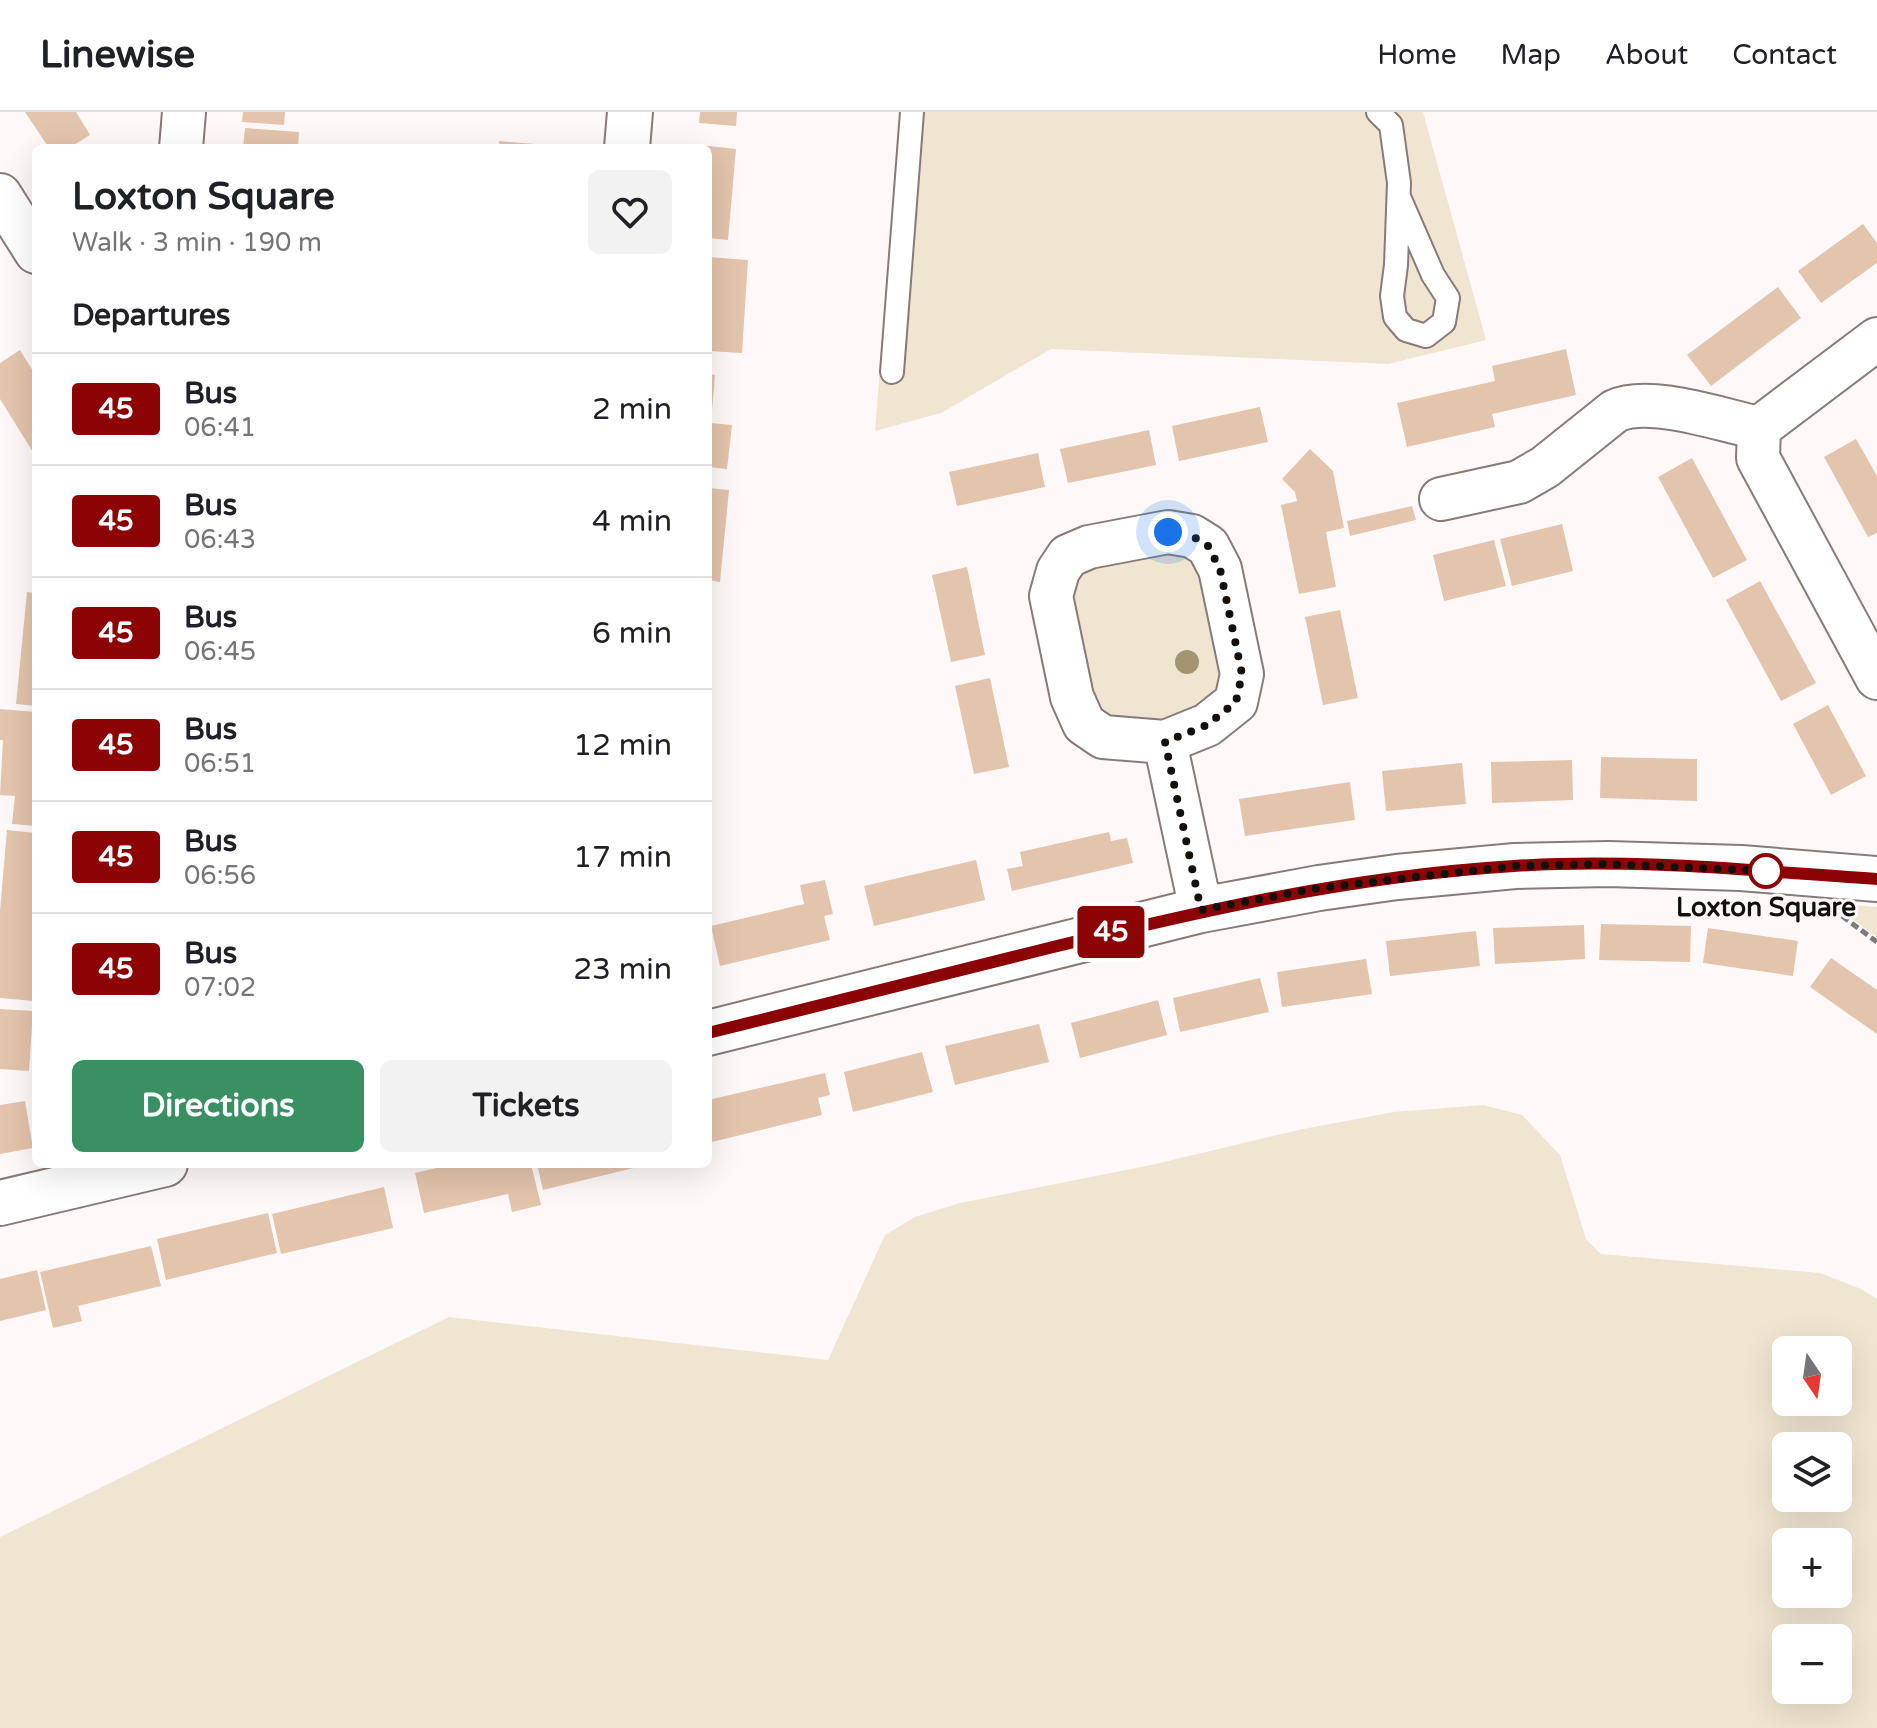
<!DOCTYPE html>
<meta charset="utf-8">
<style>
body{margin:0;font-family:"Varela Round",sans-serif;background:#f2f2f2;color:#202124;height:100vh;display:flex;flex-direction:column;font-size:30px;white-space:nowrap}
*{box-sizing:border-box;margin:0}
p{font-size:26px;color:#757577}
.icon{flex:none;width:44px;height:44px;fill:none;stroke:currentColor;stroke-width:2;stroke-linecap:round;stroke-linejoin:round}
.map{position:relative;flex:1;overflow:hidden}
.drawer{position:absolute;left:32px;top:32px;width:680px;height:1024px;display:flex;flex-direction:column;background:#fff;border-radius:12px;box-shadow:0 8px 32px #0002}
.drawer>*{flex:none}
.badge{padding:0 16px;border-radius:6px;font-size:28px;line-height:52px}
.needle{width:52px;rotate:167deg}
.buttons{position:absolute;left:1772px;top:1224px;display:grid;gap:16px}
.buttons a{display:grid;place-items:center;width:80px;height:80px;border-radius:12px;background:#fff;box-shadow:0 8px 32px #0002;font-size:40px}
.you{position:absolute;width:40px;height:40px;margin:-20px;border:6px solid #fff;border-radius:50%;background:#1a73e8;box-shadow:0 0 0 12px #1a73e833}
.map>.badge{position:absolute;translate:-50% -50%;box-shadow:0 0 0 4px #fff}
h2{padding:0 40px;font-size:30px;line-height:72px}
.round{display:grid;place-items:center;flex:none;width:84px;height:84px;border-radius:12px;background:#f2f2f2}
.headline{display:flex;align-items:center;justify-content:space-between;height:136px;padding:0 40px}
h1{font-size:38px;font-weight:700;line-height:60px}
.button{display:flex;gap:16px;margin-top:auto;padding:16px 40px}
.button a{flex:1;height:92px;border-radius:12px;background:#3a8f63;color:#fff;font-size:32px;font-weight:700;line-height:92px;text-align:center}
.button a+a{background:#f2f2f2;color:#202124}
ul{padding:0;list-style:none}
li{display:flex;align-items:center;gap:24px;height:112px;padding:0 40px;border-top:2px solid #e0e0e0}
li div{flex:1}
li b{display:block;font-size:30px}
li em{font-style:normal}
li .badge{min-width:88px;font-weight:700;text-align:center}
header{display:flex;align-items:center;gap:48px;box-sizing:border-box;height:112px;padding:0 40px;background:#fff;border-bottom:2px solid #e0e0e0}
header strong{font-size:38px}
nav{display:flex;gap:44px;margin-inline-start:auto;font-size:28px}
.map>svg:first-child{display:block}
.green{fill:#f0e5d0;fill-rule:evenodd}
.building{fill:#e3c4ac}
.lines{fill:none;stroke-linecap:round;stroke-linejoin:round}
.service-casing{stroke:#867b78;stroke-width:26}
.minor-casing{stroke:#867b78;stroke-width:46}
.tertiary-casing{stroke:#867b78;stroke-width:48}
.path{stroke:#7f7b79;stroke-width:5;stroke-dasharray:8 4;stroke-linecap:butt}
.service{stroke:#fff;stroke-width:22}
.minor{stroke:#fff;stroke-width:42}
.tertiary{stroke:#fff;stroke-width:44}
.tree{fill:#a39472}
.line-casing{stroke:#fff;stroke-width:18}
.line{stroke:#8b0304;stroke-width:12}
.walk{stroke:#120f0d;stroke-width:8;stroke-dasharray:0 14.4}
.stop-dot{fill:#fff;stroke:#8b0304;stroke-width:4}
.labels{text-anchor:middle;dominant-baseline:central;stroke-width:6;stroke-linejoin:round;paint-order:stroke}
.stop-label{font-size:26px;font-weight:bold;fill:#120f0d;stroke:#fef9f8}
</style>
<header>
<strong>Linewise</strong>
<nav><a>Home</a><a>Map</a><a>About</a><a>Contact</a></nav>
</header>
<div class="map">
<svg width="1877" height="1616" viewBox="0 0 1877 1616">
<rect width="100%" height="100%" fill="#fef9f8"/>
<path class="green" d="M900,0H1423L1486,228L1388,252L1051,237L941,301L875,319Z
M1154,434L1193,445L1206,460L1228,557L1211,595L1130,614L1096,600L1067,478L1076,459Z
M1830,791L1877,795V825Z
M1483,993L1522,1003L1560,1043L1586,1127L1601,1142L1820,1161L1861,1177L1877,1187V1616H0V1425L449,1205L828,1248L885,1123L915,1105L960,1091L1151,1053L1303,1017L1394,1000ZM1838,1238V1290H1786V1238ZM1786,1334H1838V1386H1786ZM1838,1430V1482H1786V1430ZM1838,1526V1578H1786V1526Z"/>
<path class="building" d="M25,0H76L90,23L69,36H49Z
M243,0H285L284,13L242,10Z
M700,0H737L736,14L699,11Z
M245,16L299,20L298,36H243Z
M499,29L535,32L534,36H499Z
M699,33L736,37L728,128L708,126V36H699Z
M1863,112L1877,131V151L1821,191L1798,159Z
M708,145L748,148L742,241L708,239Z
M1778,175L1801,206L1711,274L1687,243Z
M1566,237L1576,283L1492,302L1495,315L1407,335L1397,291L1495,269L1492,254Z
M20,238L36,264V345L0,287V251Z
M708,262L715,263L711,311L732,313L727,357L708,355Z
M1260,295L1268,330L1179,349L1172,314Z
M1149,318L1156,353L1068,371L1060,337Z
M1856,327L1877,364V421L1868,425L1824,345Z
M1310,337L1333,359L1344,416L1326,420L1336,475L1299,482L1281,393L1297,389L1295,380L1282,367Z
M1038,341L1045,375L957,394L949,360Z
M1692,346L1747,448L1713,466L1658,365Z
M708,376L729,378L720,470L708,468Z
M1412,394L1416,408L1350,424L1347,409Z
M1562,412L1573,459L1512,474L1500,427Z
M1494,428L1506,474L1444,489L1433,443Z
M967,455L985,543L951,550L932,463Z
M1760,469L1816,571L1781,589L1726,488Z
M27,480L36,481V594L16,592Z
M1340,498L1358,586L1323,593L1305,505Z
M990,566L1009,655L974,662L955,574Z
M1828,593L1866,664L1831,683L1793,612Z
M0,597L36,600V714L12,712L15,684L0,683L3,628H0Z
M1601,645L1697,647V689L1600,686Z
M1572,648L1573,688L1492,691L1491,650Z
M1462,651L1466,692L1386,699L1382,659Z
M1350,670L1355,708L1245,724L1239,687Z
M7,718L36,721L34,889L0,886V799Z
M1109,720L1111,729L1127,726L1133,751L1012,779L1007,757L1023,754L1020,740Z
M976,748L985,788L874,814L864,774Z
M825,768L833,802L824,804L830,828L720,854L711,814L804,792L800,773Z
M1601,812L1691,814L1690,850L1599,848Z
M1584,813L1585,847L1495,852L1493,816Z
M1708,816L1798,829L1793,864L1703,851Z
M1476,819L1480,854L1390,864L1386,829Z
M1831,846L1877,878V922L1810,875Z
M1366,847L1372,882L1282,895L1277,860Z
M1260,866L1269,900L1180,920L1173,886Z
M1158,888L1167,923L1080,946L1071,911Z
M0,897L33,899L29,959L0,957Z
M1039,912L1049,950L955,973L945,934Z
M922,940L933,980L853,1000L844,960Z
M825,961L830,983L818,986L822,1003L708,1031V988Z
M25,989L33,1036L0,1042V993Z
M453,1052H531L541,1093L512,1100L508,1082L424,1101L415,1061Z
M537,1052H645L646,1053L543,1078Z
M384,1075L393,1116L281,1142L272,1102Z
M268,1101L277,1141L166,1168L157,1127Z
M151,1134L161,1174L78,1194L82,1209L53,1216L40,1160Z
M37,1158L46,1198L0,1209V1167Z"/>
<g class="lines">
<defs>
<path id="service" d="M1378,0L1391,13L1399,71L1396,153L1392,184L1395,205L1406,218L1426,224L1444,210L1448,186L1433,163L1399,85
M892,260L912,0"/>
<path id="minor" d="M181,36L184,0
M0,83L36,140
M1877,227L1759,316L1758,346L1877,566
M1441,387L1519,370L1545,355L1615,299C1650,283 1721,308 1759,316
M1168,420L1192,424L1208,434L1220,457L1242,562L1236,590L1207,613L1165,630L1103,625L1084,612L1072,585L1051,484L1058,459L1068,444L1089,435Z
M1165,630L1201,798"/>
<path id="tertiary" d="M627,36L630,0
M708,921L1201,798L1319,776L1397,765L1515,754L1608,752L1741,756L1877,767
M0,1091L165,1052"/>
</defs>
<use href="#service" class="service-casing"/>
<use href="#minor" class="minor-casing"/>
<use href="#tertiary" class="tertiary-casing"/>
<path class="path" d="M1842,804L1877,830"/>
<use href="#service" class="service"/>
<use href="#minor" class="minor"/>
<use href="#tertiary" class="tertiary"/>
</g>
<circle class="tree" cx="1187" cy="550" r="12"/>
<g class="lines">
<defs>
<path id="line" d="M708,921C818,894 928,866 1037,839C1196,800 1350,764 1514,754C1635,746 1756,759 1877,767"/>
</defs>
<use href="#line" class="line-casing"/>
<use href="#line" class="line"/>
<path class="walk" d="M1168,420L1192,424L1208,434L1220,457L1242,562L1236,590L1207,613L1165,630L1201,798L1319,776L1515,754L1608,752L1766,759"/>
</g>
<circle class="stop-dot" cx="1766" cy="759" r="16"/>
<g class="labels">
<g class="stop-label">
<text x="1766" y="795">Loxton Square</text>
</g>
</g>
</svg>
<div class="buttons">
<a><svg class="needle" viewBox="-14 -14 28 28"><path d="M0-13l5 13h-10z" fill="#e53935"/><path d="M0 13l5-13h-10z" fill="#757577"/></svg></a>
<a><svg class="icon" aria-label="layers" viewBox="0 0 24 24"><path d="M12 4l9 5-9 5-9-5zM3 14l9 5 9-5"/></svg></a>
<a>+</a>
<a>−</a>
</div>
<div class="you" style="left:1168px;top:420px"></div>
<b class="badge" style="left:1111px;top:820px;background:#8b0304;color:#fff">45</b>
<section class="drawer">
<div class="headline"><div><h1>Loxton Square</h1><p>Walk · 3 min · 190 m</p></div><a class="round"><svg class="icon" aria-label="heart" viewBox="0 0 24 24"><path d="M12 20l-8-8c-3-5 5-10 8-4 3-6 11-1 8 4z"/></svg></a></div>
<h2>Departures</h2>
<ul>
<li><span class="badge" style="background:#8b0304;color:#fff">45</span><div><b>Bus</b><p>06:41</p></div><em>2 min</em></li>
<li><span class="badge" style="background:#8b0304;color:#fff">45</span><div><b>Bus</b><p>06:43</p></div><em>4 min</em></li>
<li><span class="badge" style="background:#8b0304;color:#fff">45</span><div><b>Bus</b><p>06:45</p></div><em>6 min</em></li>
<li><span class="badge" style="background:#8b0304;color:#fff">45</span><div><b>Bus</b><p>06:51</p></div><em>12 min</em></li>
<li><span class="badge" style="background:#8b0304;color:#fff">45</span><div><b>Bus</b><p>06:56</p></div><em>17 min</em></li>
<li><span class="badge" style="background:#8b0304;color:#fff">45</span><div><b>Bus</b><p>07:02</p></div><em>23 min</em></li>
</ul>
<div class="button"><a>Directions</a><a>Tickets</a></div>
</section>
</div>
